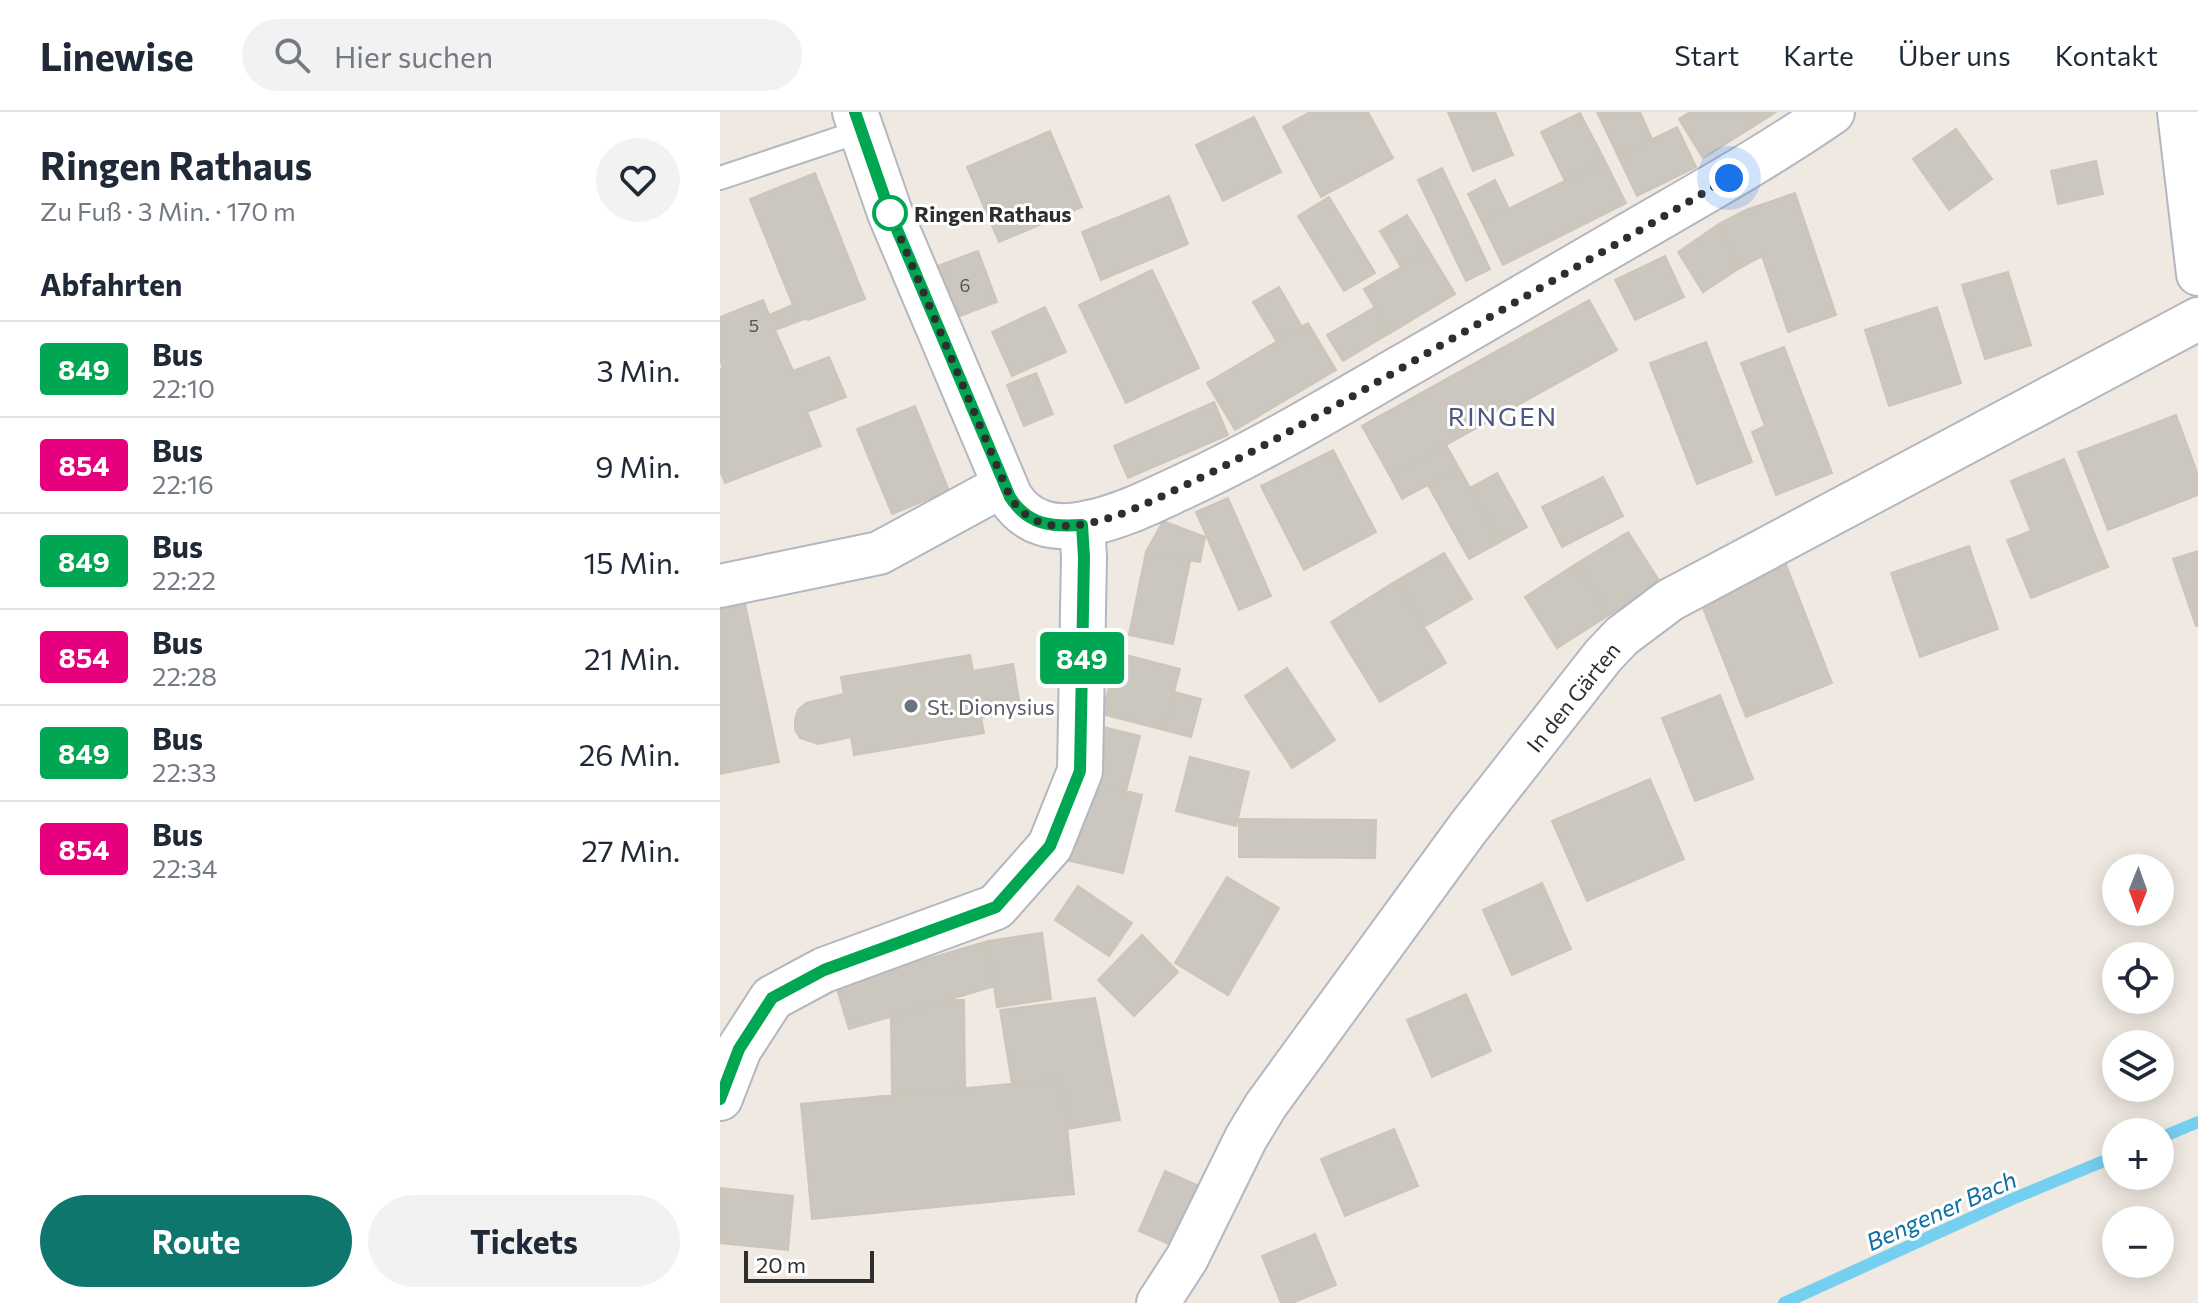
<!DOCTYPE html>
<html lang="de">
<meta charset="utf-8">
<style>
body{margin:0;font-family:Commissioner,sans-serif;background:#f2f2f3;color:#1f2937;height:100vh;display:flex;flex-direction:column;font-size:30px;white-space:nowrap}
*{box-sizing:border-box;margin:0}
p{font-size:26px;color:#747a83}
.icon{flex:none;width:44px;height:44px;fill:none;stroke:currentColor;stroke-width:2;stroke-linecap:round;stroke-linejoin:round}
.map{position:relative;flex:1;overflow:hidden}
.details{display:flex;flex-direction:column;background:#fff;width:720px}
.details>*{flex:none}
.badge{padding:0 16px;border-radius:6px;font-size:28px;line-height:52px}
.needle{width:52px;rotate:181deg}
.controls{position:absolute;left:1382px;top:742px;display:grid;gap:16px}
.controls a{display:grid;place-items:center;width:72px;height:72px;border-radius:50%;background:#fff;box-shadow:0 4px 20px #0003;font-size:40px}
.scale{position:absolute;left:24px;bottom:20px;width:130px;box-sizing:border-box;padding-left:8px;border:4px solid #2e2e2e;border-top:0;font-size:22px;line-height:28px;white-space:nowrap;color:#2e2e2e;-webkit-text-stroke:6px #fff;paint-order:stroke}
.you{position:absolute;width:40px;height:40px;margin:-20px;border:6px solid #fff;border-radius:50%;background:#1a73e8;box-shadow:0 0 0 12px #1a73e833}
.map>.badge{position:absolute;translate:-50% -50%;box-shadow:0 0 0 4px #fff}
h2{padding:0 40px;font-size:30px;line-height:72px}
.round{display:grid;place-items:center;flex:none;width:84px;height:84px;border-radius:42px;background:#f2f2f3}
.headline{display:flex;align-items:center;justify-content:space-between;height:136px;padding:0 40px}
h1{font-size:38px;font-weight:700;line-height:60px}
.cta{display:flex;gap:16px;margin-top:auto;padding:16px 40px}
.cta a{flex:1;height:92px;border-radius:48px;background:#0f766e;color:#fff;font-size:32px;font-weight:700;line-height:92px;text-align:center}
.cta a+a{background:#f2f2f3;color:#1f2937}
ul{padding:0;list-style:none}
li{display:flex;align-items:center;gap:24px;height:96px;padding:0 40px;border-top:2px solid #e0e1e3}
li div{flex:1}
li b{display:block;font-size:30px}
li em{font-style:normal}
li .badge{min-width:88px;font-weight:700;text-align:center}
header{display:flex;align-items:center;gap:48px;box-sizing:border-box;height:112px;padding:0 40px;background:#fff;border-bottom:2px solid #e0e1e3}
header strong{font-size:38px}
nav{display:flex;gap:44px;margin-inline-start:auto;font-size:28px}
.search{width:560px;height:72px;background:#f2f2f3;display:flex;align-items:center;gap:20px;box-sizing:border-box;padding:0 28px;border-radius:44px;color:#747a83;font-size:30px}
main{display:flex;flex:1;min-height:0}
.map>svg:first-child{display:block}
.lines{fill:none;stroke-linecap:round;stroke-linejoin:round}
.stream{stroke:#75cff0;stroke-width:12}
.building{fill:#cbc7bf;stroke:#cbc5ba;stroke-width:2}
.lane-casing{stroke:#b4b7c1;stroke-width:26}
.street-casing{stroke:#b4b7c1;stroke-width:46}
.secondary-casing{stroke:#b4b7c1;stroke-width:48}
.lane{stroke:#fff;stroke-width:22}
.street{stroke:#fff;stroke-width:42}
.secondary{stroke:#fff;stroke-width:44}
.line-casing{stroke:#fff;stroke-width:18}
.line{stroke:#00a651;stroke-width:12}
.walk{stroke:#2e2e2e;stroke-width:8;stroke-dasharray:0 14.4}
.stop-dot{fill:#fff;stroke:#00a651;stroke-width:4}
.worship-dot{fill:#6b7280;stroke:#fff;stroke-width:3}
.labels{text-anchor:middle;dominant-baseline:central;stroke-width:6;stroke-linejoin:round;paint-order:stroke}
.number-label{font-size:18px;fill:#555452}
.stop-label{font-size:22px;font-weight:bold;fill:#2e2e2e;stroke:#fff;text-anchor:start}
.street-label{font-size:22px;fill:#2e2e2e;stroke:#fff}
.worship-label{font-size:22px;fill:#5b616d;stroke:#fff;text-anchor:start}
.water-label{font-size:24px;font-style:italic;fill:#0d6fa3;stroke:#fff}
.quarter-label{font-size:26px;letter-spacing:2px;fill:#4d5680;stroke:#fff}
</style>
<header>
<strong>Linewise</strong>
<div class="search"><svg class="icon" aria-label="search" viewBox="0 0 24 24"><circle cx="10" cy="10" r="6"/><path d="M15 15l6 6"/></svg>Hier suchen</div>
<nav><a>Start</a><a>Karte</a><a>Über uns</a><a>Kontakt</a></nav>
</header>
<main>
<section class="details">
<div class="headline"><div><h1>Ringen Rathaus</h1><p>Zu Fuß · 3 Min. · 170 m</p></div><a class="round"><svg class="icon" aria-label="heart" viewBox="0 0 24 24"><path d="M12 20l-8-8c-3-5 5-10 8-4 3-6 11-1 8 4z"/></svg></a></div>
<h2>Abfahrten</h2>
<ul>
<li><span class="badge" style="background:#00a651;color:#fff">849</span><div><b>Bus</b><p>22:10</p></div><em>3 Min.</em></li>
<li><span class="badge" style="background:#e6007e;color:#fff">854</span><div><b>Bus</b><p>22:16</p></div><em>9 Min.</em></li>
<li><span class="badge" style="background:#00a651;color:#fff">849</span><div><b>Bus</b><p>22:22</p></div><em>15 Min.</em></li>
<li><span class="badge" style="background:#e6007e;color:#fff">854</span><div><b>Bus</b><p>22:28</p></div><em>21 Min.</em></li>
<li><span class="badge" style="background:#00a651;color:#fff">849</span><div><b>Bus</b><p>22:33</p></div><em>26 Min.</em></li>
<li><span class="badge" style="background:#e6007e;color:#fff">854</span><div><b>Bus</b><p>22:34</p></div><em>27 Min.</em></li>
</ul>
<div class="cta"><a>Route</a><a>Tickets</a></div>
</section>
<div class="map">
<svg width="1478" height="1191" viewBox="0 0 1478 1191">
<rect width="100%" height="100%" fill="#efe9e1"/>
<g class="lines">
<path class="stream" d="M1440,1026L1478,1010
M1064,1191L1290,1088L1396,1044"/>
</g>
<path class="building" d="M590,0H648L673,46L601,85L563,15Z
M728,0H775L793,43L753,59Z
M877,0H920L932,27L898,44Z
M970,0H1056L983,46L959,7Z
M860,1L885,49L845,69L821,20Z
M534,5L561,60L503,89L476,33Z
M957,15L976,55L917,84L898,44Z
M1236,17L1272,67L1229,98L1193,47Z
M330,19L362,95L279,130L247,55Z
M885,49L906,91L783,153L762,110Z
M1376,49L1383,82L1338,92L1331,59Z
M722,56L770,157L746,169L698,68Z
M95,61L145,187L88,208L87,206L55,218L73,259L109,245L126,285L87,300L101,334L5,371L0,359V257L3,256L0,248V205L43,188L49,203L73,193L30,87Z
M775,68L789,97L762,110L748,82Z
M1075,81L1116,203L1068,220L1042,144L1018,157L999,112L1026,98Z
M449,84L468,132L381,168L362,120Z
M609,85L655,161L624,179L578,104Z
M687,103L709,139L681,155L660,119Z
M999,112L1018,157L983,180L958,140Z
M258,139L277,190L232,207L212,156Z
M709,139L735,182L670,221L644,177Z
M945,144L964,185L915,208L895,168Z
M432,158L479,256L406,291L359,193Z
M1288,160L1311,233L1265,247L1242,173Z
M559,175L582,215L557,230L533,190Z
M869,188L897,238L670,364L642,314Z
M325,195L346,240L292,264L272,220Z
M655,195L670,221L623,249L607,223Z
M1217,195L1241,271L1169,294L1145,218Z
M588,211L616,258L515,318L487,271Z
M986,230L1032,350L977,372L930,251Z
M1064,235L1112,361L1056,383L1032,320L1045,314L1021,251Z
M316,261L333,302L304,314L287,273Z
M494,290L508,323L408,366L394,334Z
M195,294L229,379L172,402L137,317Z
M1456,303L1478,363V383L1388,418L1358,340Z
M726,333L739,356L682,387L670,364Z
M613,338L656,420L584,458L541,374Z
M1344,347L1388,455L1311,486L1287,428L1311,419L1291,369Z
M739,356L780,430L749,447L708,373Z
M777,361L807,415L780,430L750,376Z
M883,365L903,404L842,435L822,395Z
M508,386L551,484L519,498L476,400Z
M443,409L485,425L480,450L426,440Z
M908,420L940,470L889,503L856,452Z
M1249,434L1278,517L1200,545L1171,461Z
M1478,439V514H1476L1453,447Z
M426,440L470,449L453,532L409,523Z
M724,441L752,487L704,515L676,469Z
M1065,450L1112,571L1026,605L978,483Z
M856,452L889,503L837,536L805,485Z
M676,469L726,551L660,590L611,510Z
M25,492L59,650L0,662V497Z
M398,541L460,557L444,618L382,602Z
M250,543L253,559L293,552L301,599L261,606L264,621L134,643L131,625L98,632L80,626L75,618V608L78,598L86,591L124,582L121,565Z
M567,556L615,628L572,656L525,584Z
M454,580L481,587L471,625L444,618Z
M1000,583L1033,667L975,689L942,606Z
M383,615L420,624L406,679L369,670Z
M470,645L529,660L516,714L456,699Z
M930,667L964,747L867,789L832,709Z
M369,670L422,683L403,761L350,749Z
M519,707L656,708L655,746L519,745Z
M507,765L559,796L508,883L455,851Z
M822,771L851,837L792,863L763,798Z
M358,774L412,811L389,844L335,808Z
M322,821L331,887L277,895L268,829Z
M422,823L458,860L414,904L378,868Z
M268,829L275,874L129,917L116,874Z
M746,882L771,939L712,965L687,908Z
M375,886L400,1008L347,1017L342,967L292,972L280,898Z
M229,888H244L245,977L172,982L171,905Z
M342,967L354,1082L92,1107L81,992Z
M674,1017L698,1074L625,1104L601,1047Z
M445,1059L484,1076L458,1136L419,1119Z
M0,1076L73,1084L68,1138L0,1131Z
M595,1122L616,1173L572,1191H561L542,1144Z"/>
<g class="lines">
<defs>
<path id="lane" d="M0,66L141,19"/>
<path id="street" d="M1459,0L1478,162
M0,474L159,441L284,373
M438,1191L467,1146L526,1026L546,993L748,716L883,544L902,524L950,488L1478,207"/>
<path id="secondary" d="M135,0L170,101L290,385C307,412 334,418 364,412C398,406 430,390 460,376C536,341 607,299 679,257C753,215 826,171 899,129C971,87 1044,47 1112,0
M0,986L19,937L52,886L104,858L276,795L330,734L360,659L364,445L362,413"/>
</defs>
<use href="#lane" class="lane-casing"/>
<use href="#street" class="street-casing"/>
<use href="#secondary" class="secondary-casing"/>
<use href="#lane" class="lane"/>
<use href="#street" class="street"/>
<use href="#secondary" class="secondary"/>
</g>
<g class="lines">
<defs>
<path id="line" d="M0,987L19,937L52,886L104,858L276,795L330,734L360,659L364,445L362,413C331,415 308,413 290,385L170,101L135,0"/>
</defs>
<use href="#line" class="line-casing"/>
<use href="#line" class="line"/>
<path class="walk" d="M170,101L290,385C307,412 334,418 364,412C395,407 426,392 455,378C519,348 580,314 642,279C764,208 887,138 1009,66"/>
</g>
<circle class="stop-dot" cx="170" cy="101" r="16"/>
<circle class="worship-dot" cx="191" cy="594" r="8"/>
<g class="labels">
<g class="number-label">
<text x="245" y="173">6</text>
<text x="34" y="213">5</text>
</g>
<g class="stop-label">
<text x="194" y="101">Ringen Rathaus</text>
</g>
<g class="street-label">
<text transform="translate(853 585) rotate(-51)">In den Gärten</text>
</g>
<g class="worship-label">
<text x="207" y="594">St. Dionysius</text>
</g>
<g class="water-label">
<text transform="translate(1221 1098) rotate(-24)">Bengener Bach</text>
</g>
<g class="quarter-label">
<text x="783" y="303">RINGEN</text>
</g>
</g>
</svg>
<div class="controls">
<a><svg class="needle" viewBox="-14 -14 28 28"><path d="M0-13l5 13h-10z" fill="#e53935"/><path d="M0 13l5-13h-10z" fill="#747a83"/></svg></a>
<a><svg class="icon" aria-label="locate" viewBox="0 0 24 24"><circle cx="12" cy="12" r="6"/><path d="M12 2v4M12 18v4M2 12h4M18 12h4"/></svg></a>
<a><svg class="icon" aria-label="layers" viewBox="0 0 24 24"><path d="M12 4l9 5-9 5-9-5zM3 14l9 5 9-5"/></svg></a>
<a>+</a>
<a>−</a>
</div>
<div class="scale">20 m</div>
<div class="you" style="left:1009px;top:66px"></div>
<b class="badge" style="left:362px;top:546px;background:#00a651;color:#fff">849</b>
</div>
</main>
